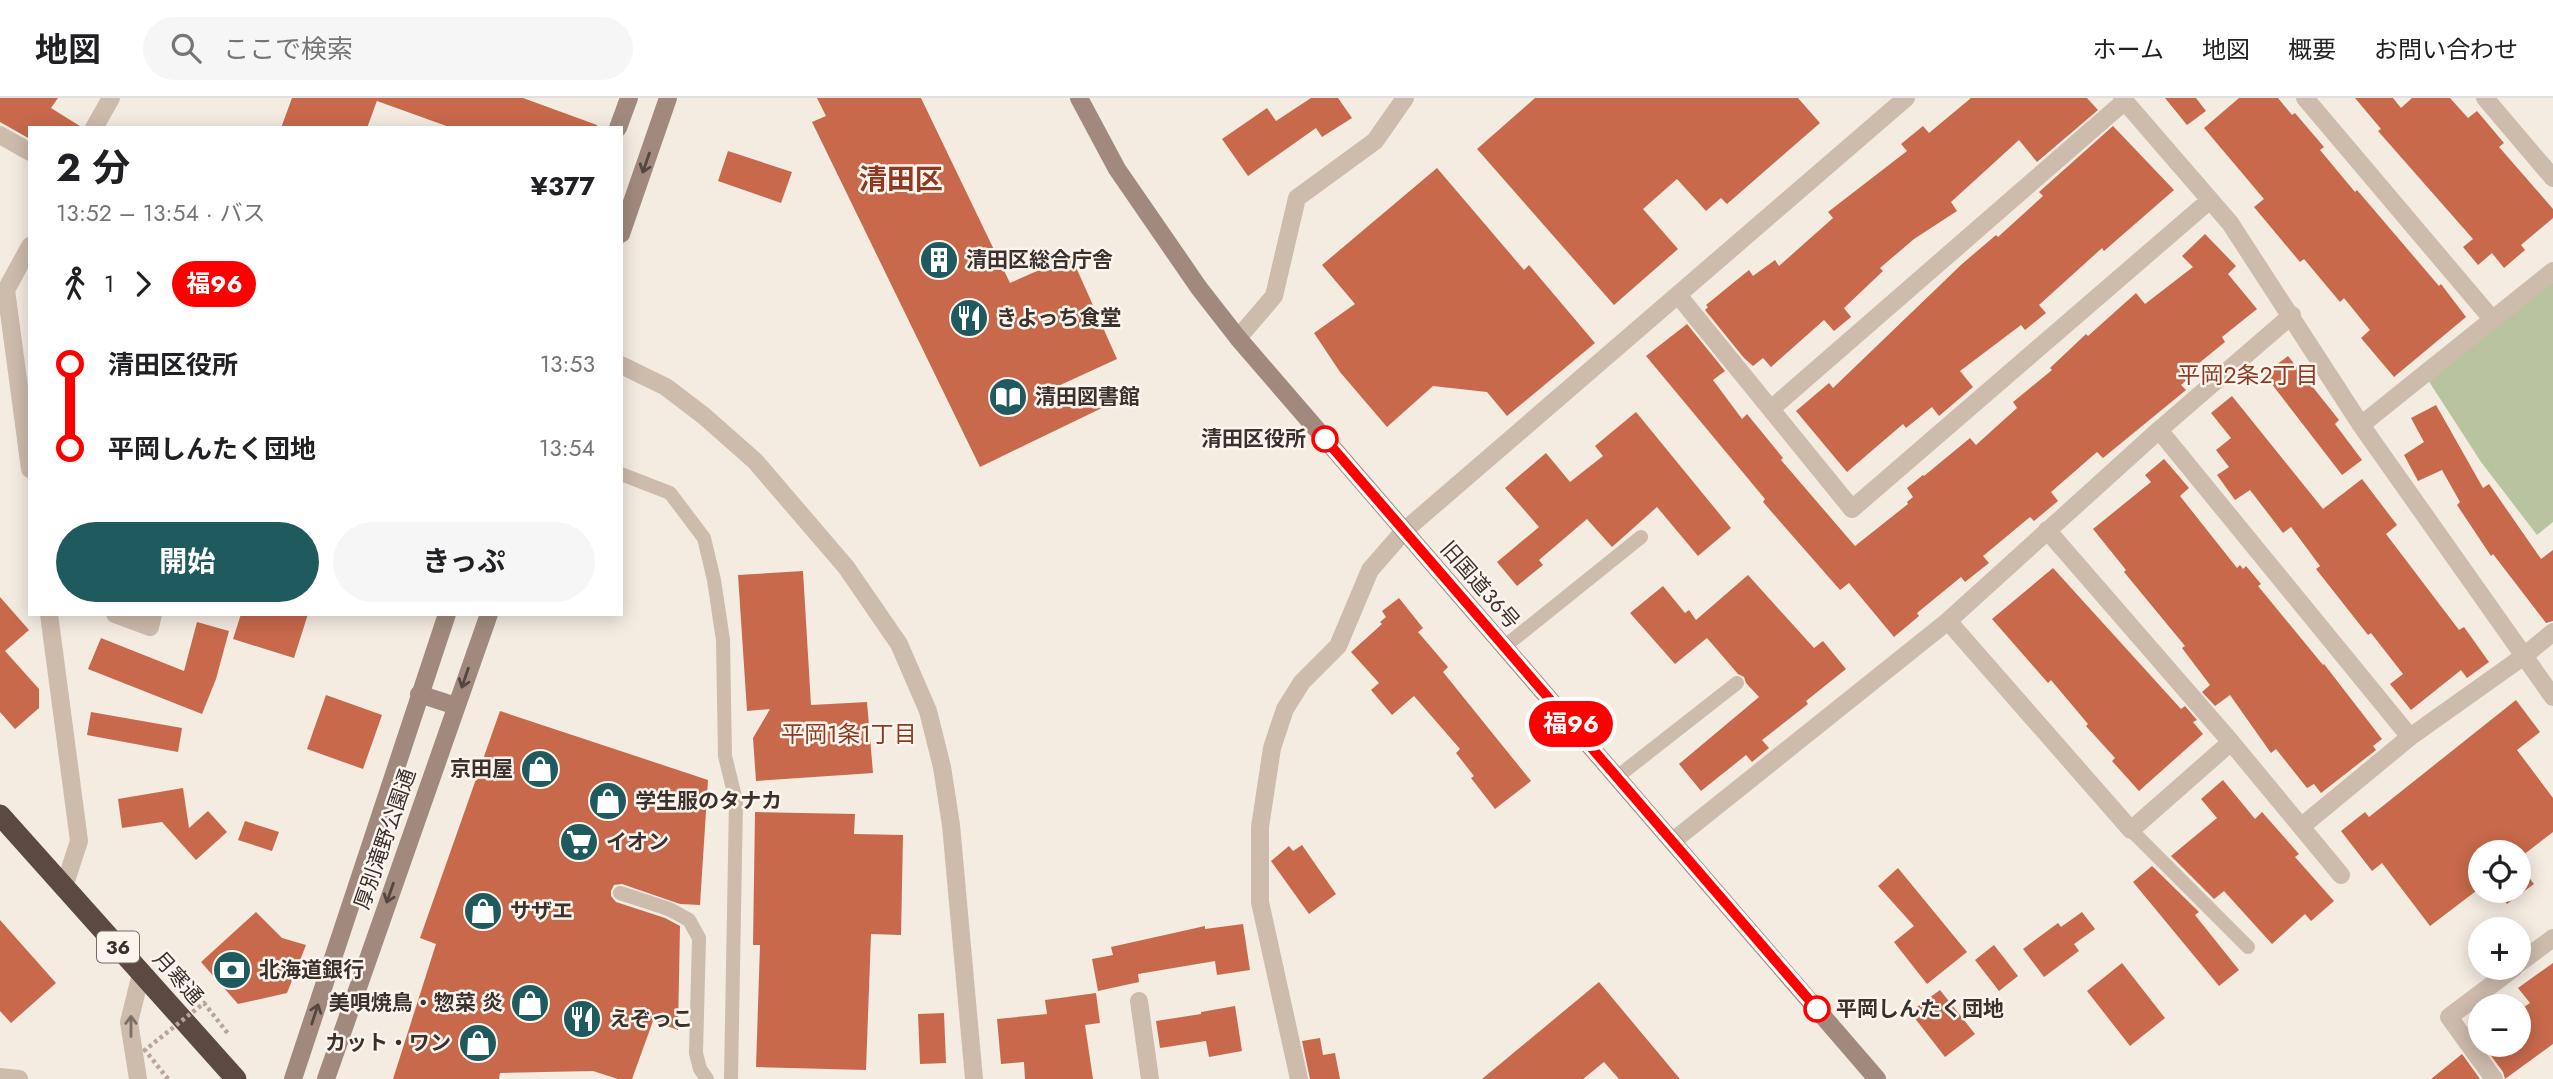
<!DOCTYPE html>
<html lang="ja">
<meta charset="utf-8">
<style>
body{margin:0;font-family:Jost,"Noto Sans JP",sans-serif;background:#f6f6f6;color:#202124;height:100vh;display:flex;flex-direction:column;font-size:26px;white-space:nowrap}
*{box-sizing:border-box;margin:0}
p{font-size:23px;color:#757577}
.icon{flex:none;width:38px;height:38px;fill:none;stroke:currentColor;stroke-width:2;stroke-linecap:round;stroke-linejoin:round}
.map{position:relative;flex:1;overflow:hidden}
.sheet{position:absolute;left:28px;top:28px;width:595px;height:490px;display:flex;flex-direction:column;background:#fff;border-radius:0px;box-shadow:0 4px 18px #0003}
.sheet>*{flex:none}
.badge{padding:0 14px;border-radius:23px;font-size:24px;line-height:46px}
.tools{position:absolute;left:2468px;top:742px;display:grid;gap:14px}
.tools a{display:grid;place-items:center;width:63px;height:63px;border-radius:50%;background:#fff;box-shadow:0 4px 18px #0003;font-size:35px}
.map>.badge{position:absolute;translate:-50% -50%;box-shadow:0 0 0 4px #fff}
.legs{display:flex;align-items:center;gap:10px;height:77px;padding:0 28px;font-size:23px}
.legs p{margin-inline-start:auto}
.headline{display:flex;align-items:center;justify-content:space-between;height:119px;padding:0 28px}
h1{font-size:38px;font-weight:700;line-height:52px}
.primary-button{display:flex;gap:14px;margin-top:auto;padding:14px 28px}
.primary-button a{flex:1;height:80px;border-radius:42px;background:#1f5a5e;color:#fff;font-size:28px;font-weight:700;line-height:80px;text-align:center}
.primary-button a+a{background:#f6f6f6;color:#202124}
ul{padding:0 28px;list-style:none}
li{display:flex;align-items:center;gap:24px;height:84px;font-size:26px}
li i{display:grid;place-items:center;width:10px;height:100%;margin:0 9px;background:currentColor}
li i::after{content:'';width:18px;height:18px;margin:-9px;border:5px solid;border-radius:50%;background:#fff}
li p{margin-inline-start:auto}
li:first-child i{background:linear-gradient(#0000 50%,currentColor 0)}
li:last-child i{background:linear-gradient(currentColor 50%,#0000 0)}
header{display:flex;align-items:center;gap:42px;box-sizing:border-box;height:98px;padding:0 35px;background:#fff;border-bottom:2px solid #e0e0e0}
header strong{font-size:33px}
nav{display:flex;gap:38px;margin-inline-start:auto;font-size:24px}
.search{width:490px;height:63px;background:#f6f6f6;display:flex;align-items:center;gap:18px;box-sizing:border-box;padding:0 24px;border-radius:38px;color:#757577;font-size:26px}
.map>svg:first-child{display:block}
.green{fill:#b8c4a0}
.building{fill:#c8694b}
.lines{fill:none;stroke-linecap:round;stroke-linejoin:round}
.lane{stroke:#cdbbac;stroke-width:14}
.street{stroke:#cdbbac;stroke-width:18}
.secondary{stroke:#a18a7d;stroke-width:18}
.highway{stroke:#5c4a42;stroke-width:21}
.path-bridge{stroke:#b9a596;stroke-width:4.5;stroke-dasharray:3.5 3.5;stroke-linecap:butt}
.oneway{stroke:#544640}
.oneway2{stroke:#7d6f65}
.line-1-casing{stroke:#fff;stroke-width:16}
.line-1{stroke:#f00;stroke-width:10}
.stop-1-dot{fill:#fff;stroke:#f00;stroke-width:3.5}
.labels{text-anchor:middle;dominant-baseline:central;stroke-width:5;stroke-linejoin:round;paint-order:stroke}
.shield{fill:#fbf5ee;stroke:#756b66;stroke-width:2}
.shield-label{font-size:19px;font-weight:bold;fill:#3b302b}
.poi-label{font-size:21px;font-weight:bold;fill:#3b302b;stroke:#fbf5ee;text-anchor:start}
.stop-label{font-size:21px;font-weight:bold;fill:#3b302b;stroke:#fbf5ee;text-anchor:end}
.street-label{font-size:21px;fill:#3b302b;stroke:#fbf5ee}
.neighbourhood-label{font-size:23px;fill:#8c3b22;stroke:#fbf5ee}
.district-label{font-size:28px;font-weight:bold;fill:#8c3b22;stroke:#fbf5ee}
</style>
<header>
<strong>地図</strong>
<div class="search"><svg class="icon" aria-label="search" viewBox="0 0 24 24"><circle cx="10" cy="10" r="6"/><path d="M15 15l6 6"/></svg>ここで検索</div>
<nav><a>ホーム</a><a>地図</a><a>概要</a><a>お問い合わせ</a></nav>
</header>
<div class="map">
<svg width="2553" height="981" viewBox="0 0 2553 981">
<rect width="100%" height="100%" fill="#f4ebe1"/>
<path class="green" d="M2553,184V424L2537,437L2481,364L2428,282Z"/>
<path class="building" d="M0,0H58L51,10L83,30H30V41L0,24Z
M292,0H378L367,30H281Z
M378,0H523L597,27V30H452L377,3Z
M817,0H921L1010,185L1071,158L1117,261L1045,294L1102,310L980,369L812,24L826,18Z
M1311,0H1338L1352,20L1322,39L1316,30L1248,78L1222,41L1267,10L1276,23Z
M1535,0H1798L1820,25L1727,106L1721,100L1706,113L1677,81L1643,111L1678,151L1614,207L1477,51Z
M1971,0H2087L2098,12L2037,64L2019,42L1951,104L1957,113L1914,141L1880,170L1883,173L1844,210L1851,219L1834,233L1824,222L1771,269L1763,260L1753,268L1744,260L1705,212L1708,209L1706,207L1749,172L1753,178L1775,162L1779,168L1833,120L1828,114L1907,53L1901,46L1923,28L1929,35Z
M2165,0H2196L2206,13L2187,27Z
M2239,0H2278L2292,17L2295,15L2324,49L2320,52L2355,94L2357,92L2439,188L2441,186L2466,219L2394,279L2361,240L2370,232L2344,200L2340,204L2304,161L2300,164L2254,109L2264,101L2204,30Z
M2355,0H2393L2401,10L2412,0H2450L2468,20L2477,13L2504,45L2499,49L2553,111V120L2521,147L2525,152L2504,170L2492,155L2478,167L2463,149L2473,141L2378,33L2381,31Z
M2113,28L2174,92L2104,153L2102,150L2039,207L2046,215L2025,232L2021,227L1960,273L1973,289L1939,318L1932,309L1906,330L1903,326L1847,374L1796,313L1829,285L1833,290L1962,166L1996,137L1998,139L2043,98L2039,94Z
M728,53L792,74L781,105L718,83Z
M1437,70L1524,172L1529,167L1595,245L1507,318L1487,294L1433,288L1387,329L1340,274L1314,235L1355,206L1322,167Z
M2205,136L2236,168L2228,176L2257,211L2222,239L2225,244L2188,274L2191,278L2181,287L2186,292L2103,360L2097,354L2051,394L2058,403L2034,423L2030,419L1983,458L1989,465L1965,484L1961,479L1917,515L1919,518L1894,539L1849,485L1840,492L1763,404L1765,401L1646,258L1687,226L1725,273L1713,282L1742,321L1747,316L1783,360L1781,362L1855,448L1908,406L1907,404L1913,399L1907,390L1923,377L1924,378L1970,340L1976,347L2017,310L2013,304L2052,272L2050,270L2086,236L2088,238L2136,195L2145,206L2193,169L2182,158Z
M2288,258L2339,322L2335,326L2362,362L2342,377L2264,276Z
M2232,298L2323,411L2362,381L2397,427L2386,436L2459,532L2464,529L2489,564L2467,580L2461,572L2411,612L2390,586L2403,576L2371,535L2368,537L2316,471L2320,468L2291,429L2283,435L2250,392L2235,402L2217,377L2229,369L2216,352L2231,340L2211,315Z
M2436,307L2483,390L2489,386L2541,461L2553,452V523L2546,525L2493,456L2491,458L2457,407L2460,404L2442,372L2418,383L2404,357L2424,344L2411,320Z
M1636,314L1731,430L1698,458L1657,409L1612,449L1587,421L1539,462L1543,467L1517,488L1497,464L1539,429L1505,390L1546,355L1570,384L1603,358L1595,348Z
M2164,361L2189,390L2180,398L2237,470L2240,467L2243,471L2246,468L2261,486L2258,488L2323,567L2324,566L2382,641L2373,648L2376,652L2321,695L2314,686L2307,690L2276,651L2271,655L2230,597L2215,608L2202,594L2210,587L2182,550L2185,548L2124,474L2126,472L2093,431L2151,384L2145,377Z
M2053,470L2181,611L2185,608L2197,622L2193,624L2203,636L2139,693L2112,663L2115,660L2086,628L2088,626L2051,582L2048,585L1992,521Z
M803,473L811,607L867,604L873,675L756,683L753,640L770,611L747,613L738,477Z
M1748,477L1814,550L1823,543L1846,571L1806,603L1808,606L1762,642L1769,650L1752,664L1746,657L1701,693L1679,666L1759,599L1746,585L1744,579L1738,576L1707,540L1675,566L1630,515L1663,488L1685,515L1689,512L1696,522Z
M0,499L29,532L5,553L39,591V610L15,631L0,614Z
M1399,500L1423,530L1418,534L1448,569L1443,574L1531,683L1495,711L1471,680L1474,678L1456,655L1460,651L1414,598L1392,617L1371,592L1379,585L1351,554L1382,526L1380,524L1386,519L1382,513Z
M241,516H308L294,560L233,541Z
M197,524L229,533L216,581L202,616L88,571L101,540L184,573Z
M326,597L382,617L363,671L307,651Z
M2516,602L2540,634L2517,652L2553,700V734L2518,761V754H2480V790L2430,828L2382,765L2372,773L2341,733L2365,714L2369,719Z
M500,613L708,682L700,807L680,806L622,786L614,787L611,793V798L616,804L665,820L680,828L678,932L653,923L632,981H618L593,973L500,975L499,981H393L436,846L420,840Z
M91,614L182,630L178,654L87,637Z
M2223,682L2255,721L2262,714L2299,756L2295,759L2334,803L2311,823L2305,816L2272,846L2224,793L2214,801L2171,758L2217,720L2201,701Z
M183,690L189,730L208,713L227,734L196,762L162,724L122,730L118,701Z
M755,714L855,716L854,736L903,737L901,837L871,836L866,972L756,969L760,847H753Z
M245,723L279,734L272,753L238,742Z
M1302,747L1336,796L1309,816L1271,763L1289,748L1293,753Z
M2518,765L2534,786L2507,806L2497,793H2518Z
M2152,768L2199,814L2195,817L2239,872L2219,888L2133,784Z
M1898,770L1967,854L1927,886L1894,844L1914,828L1878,788Z
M256,814L282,840L306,847L287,895L238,906L201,864Z
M2082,814L2095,831L2074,846L2079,853L2044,879L2023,851L2058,825L2061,829Z
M0,822L56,885L11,925L0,913Z
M1243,826L1250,872L1217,877L1215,863L1138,876L1139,884L1098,893L1092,861L1113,857L1111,849L1205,828V831Z
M1994,847L2018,878L1999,893L1975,862Z
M2122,865L2165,920L2130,948L2087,893Z
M2553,865V946L2505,981L2503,974L2483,947H2518V913L2530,905L2518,890Z
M1599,884L1680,981H1619L1604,964L1583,981H1482Z
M1940,892L1975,936L1945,959L1910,914Z
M1096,895L1100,925L1085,927L1093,981H1025L1024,964L1001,966L997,921L1047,916L1045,902Z
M1235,908L1242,953L1209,959L1206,943L1160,950L1156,923L1201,916V914Z
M944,915L946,965L920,966L918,916Z
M1320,940L1323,957L1335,955L1340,981H1310L1302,943Z
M2462,956L2480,981H2431Z"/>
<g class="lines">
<path class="lane" d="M621,376L670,395L704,440L714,482L723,542L725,658L736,703L731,981
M1504,549L1641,439
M1617,679L1737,585
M2131,732L2248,849
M620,795L669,811L689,822L699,840L696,955L700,971L707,981"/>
<path class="street" d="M2122,0L2230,125L2361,327L2553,599
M2305,0L2492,221
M2485,0L2553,80
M94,30L111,0
M0,37L30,54
M30,148L6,192L30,371
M1678,197L1852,411L2210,102
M1238,240L1274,198L1297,100L1375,43L1405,0
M621,267L666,289L704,318L755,363L846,469L899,546L928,613L942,669L951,727L974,981
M1771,311L2125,3
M2361,327L2553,173
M2159,332L2410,639
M2047,432L2231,644L2341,777
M49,516L79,743L64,789
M115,516L150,529L153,516
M1948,523L2131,732L2231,644
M2302,728L2410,639L2524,558L2553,534
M1673,743L1948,523L2159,332L2292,217
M2518,866L2553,840
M1139,903L1150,981
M0,979L19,981
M138,981L129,924L141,876
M1299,981L1260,804V729L1272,650L1285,611L1302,584L1338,548L1370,472L1404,433L1906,0
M2494,981L2449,919L2514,870"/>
<path class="secondary" d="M1079,0L1117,71L1199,190L1238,240L1877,981
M618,30L629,0
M621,136L668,0
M419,596L456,608
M293,981L447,516
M326,981L489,516"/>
<path class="highway" d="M0,717L236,981"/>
<path class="path-bridge" d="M168,981L145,952L204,905L229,937"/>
</g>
<defs><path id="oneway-shaft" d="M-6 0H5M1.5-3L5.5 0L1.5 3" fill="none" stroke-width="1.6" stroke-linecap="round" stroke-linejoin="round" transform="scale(1.75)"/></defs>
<g class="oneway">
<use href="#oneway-shaft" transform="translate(646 65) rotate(109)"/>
<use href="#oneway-shaft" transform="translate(465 580) rotate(109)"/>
<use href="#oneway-shaft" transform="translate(390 795) rotate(109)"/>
<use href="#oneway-shaft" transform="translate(315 916) rotate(-72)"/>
</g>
<use class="oneway2" href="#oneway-shaft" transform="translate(131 928) rotate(-90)"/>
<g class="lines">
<defs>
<path id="line-1" d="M1325,341L1817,911"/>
</defs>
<use href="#line-1" class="line-1-casing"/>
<use href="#line-1" class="line-1"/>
</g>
<defs>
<symbol id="building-disc" viewBox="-11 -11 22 22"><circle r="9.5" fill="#1f5a5e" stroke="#fbf5ee"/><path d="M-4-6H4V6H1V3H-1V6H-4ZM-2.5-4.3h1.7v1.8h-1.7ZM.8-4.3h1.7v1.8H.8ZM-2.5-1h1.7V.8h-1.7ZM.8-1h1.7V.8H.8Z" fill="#fff"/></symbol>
<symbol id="restaurant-disc" viewBox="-11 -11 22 22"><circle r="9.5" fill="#1f5a5e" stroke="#fbf5ee"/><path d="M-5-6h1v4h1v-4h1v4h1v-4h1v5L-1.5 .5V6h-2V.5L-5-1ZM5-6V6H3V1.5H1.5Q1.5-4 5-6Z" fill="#fff"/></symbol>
<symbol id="library-disc" viewBox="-11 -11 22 22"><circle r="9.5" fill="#1f5a5e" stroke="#fbf5ee"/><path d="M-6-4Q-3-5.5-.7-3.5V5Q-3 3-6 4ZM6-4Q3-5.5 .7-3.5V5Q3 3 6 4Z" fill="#fff"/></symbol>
<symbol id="shop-disc" viewBox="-11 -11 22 22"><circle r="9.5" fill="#1f5a5e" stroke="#fbf5ee"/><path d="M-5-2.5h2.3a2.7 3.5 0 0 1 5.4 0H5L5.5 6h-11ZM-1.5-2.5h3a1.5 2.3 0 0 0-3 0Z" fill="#fff"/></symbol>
<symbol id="supermarket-disc" viewBox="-11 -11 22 22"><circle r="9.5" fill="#1f5a5e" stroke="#fbf5ee"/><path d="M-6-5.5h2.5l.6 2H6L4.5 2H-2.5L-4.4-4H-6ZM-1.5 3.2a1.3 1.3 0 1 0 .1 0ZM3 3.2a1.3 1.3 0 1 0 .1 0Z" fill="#fff"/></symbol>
<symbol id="bank-disc" viewBox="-11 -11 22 22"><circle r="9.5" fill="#1f5a5e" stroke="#fbf5ee"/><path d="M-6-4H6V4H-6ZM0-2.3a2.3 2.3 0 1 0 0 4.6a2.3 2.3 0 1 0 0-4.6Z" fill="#fff"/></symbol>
</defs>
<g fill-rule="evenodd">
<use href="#building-disc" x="917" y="140" width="44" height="44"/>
<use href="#restaurant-disc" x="947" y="198" width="44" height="44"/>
<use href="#library-disc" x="986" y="277" width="44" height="44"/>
<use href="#shop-disc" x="518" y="649" width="44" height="44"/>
<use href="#shop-disc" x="586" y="681" width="44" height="44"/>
<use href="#supermarket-disc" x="557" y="722" width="44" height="44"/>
<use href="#shop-disc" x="461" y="791" width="44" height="44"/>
<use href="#bank-disc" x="210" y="850" width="44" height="44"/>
<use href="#shop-disc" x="508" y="883" width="44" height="44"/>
<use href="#restaurant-disc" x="560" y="899" width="44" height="44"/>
<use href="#shop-disc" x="456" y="923" width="44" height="44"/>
</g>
<g class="stop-1-dot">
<circle cx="1325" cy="341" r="12"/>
<circle cx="1817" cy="911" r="12"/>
</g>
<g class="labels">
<rect class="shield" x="97" y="833.5" width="42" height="31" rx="5"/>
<g class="shield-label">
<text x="118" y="849">36</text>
</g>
<g class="poi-label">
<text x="966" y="162">清田区総合庁舎</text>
<text x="996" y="220">きよっち食堂</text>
<text x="1035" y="299">清田図書館</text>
<text x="513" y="671" text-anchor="end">京田屋</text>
<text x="635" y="703">学生服のタナカ</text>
<text x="606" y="744">イオン</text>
<text x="510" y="813">サザエ</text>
<text x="259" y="872">北海道銀行</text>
<text x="503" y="905" text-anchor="end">美唄焼鳥・惣菜 炎</text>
<text x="609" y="921">えぞっこ</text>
<text x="451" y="945" text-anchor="end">カット・ワン</text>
</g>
<g class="stop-label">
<text x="1306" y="341">清田区役所</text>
<text x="1836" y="911" text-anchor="start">平岡しんたく団地</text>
</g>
<g class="street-label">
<text transform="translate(1480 487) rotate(49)">旧国道36号</text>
<text transform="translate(385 741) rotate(-71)">厚別滝野公園通</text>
<text transform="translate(178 880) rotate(48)">月寒通</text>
</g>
<g class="neighbourhood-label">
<text x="2248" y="277">平岡2条2丁目</text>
<text x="849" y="636">平岡1条1丁目</text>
</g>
<g class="district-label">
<text x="901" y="81">清田区</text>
</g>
</g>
</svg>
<div class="tools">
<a><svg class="icon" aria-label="locate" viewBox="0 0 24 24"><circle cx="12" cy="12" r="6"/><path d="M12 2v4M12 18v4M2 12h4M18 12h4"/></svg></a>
<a>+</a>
<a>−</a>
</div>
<b class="badge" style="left:1571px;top:626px;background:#f00;color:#fff">福96</b>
<section class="sheet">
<div class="headline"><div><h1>2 分</h1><p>13:52 – 13:54 · バス</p></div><b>¥377</b></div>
<div class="legs"><svg class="icon" aria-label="walk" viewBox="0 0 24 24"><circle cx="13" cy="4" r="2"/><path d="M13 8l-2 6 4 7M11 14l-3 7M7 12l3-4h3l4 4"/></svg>1<svg class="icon" aria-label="forward" viewBox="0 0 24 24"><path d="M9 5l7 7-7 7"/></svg><b class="badge" style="background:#f00;color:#fff">福96</b></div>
<ul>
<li><i style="color:#f00"></i><b>清田区役所</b><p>13:53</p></li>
<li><i style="color:#f00"></i><b>平岡しんたく団地</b><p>13:54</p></li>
</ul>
<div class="primary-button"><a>開始</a><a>きっぷ</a></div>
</section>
</div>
